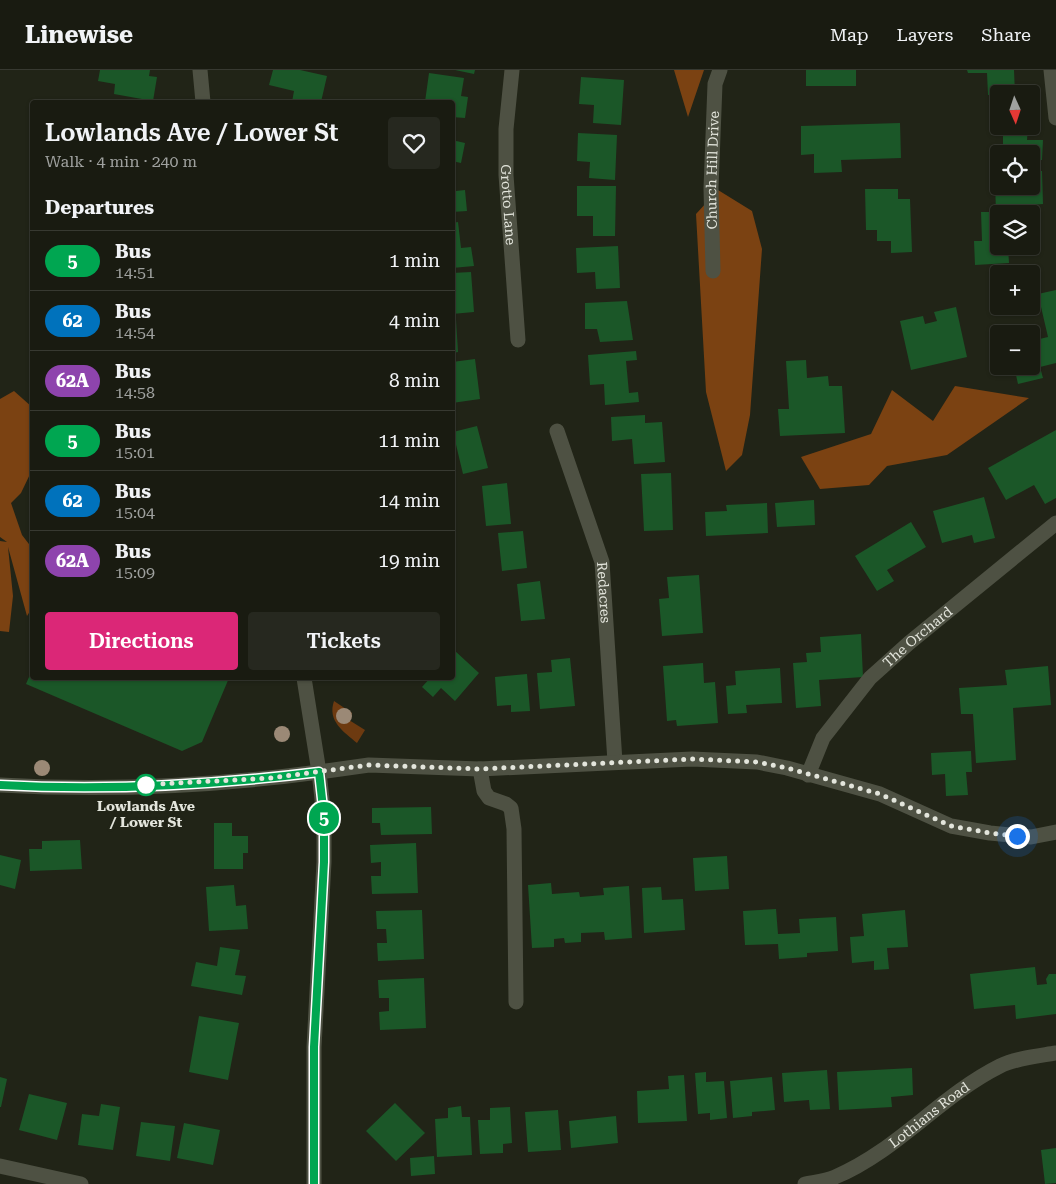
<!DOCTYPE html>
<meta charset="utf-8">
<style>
body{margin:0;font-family:"Roboto Serif",serif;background:#26281f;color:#f1f3f6;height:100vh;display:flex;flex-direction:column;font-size:19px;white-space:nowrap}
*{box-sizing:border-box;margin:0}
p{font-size:16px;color:#9fa19f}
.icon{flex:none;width:28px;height:28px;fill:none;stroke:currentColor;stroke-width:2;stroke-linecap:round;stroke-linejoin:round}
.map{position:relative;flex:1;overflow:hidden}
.panel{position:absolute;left:30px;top:30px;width:425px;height:580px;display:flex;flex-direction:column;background:#191b11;border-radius:5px;box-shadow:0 1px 4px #0004,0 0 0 1px #373931}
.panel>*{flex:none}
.badge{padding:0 10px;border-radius:16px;font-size:18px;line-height:32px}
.needle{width:32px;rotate:177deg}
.controls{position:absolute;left:990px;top:15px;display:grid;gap:10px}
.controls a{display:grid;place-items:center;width:50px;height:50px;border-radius:5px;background:#191b11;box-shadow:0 1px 4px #0004,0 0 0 1px #373931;font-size:25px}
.you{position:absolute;width:25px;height:25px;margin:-12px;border:4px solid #fff;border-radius:50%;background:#1a73e8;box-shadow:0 0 0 8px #1a73e833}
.map>.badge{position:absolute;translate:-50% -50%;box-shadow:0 0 0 2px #fff}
h2{padding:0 15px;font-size:19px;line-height:45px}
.round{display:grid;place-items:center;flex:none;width:52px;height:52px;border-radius:5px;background:#26281f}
.head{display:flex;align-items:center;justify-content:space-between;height:85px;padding:0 15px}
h1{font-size:24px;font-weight:600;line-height:38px}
.button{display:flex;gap:10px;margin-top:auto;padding:10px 15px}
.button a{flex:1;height:58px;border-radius:5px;background:#db2777;color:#fff;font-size:20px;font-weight:600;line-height:58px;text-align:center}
.button a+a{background:#26281f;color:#f1f3f6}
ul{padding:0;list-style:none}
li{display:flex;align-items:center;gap:15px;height:60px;padding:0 15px;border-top:1px solid #373931}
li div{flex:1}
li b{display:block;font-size:19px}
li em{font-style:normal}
li .badge{min-width:55px;font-weight:700;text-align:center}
header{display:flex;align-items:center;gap:30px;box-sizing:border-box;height:70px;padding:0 25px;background:#191b11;border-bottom:1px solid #373931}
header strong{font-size:24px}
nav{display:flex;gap:28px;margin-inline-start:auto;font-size:18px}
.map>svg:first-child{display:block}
.green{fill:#6d3a10}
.forest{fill:#7b4212}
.building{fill:#1b5728}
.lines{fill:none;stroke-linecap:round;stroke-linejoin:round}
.lane{stroke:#4e5143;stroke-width:15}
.street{stroke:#4e5143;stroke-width:15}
.secondary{stroke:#4e5143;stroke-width:15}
.tree{fill:#9b8976}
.line-casing{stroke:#fff;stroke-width:11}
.line{stroke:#00a651;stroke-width:8}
.walk{stroke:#e3e5dc;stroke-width:5;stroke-dasharray:0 9}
.stop-dot{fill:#fff;stroke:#00a651;stroke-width:2.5}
.labels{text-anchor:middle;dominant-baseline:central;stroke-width:5;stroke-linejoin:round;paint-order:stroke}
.street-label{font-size:14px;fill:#e3e5dc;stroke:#212417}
.stop-label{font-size:14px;font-weight:bold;fill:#e3e5dc;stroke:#212417}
</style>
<header>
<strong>Linewise</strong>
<nav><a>Map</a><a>Layers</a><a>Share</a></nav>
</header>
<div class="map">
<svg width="1056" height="1114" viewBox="0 0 1056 1114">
<rect width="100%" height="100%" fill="#212417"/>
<path class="green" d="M334,631L352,643L349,650L365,660L357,673C344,662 327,651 334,631Z"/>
<path class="forest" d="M674,0H704L688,47Z
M718,120L752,141L762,179L750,345L742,385L726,401L706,322L696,144Z
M955,316L1029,328L947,385L887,396L869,415L820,419L801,387L871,364L892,320L933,351Z
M14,321L32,337V400L21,423L11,433L22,465L32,478V538L27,546L8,477L13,526L9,562L0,561V471L7,472L0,467V329Z"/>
<path class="building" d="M100,0H150L149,6L157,7L153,31L114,24L115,14L98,11Z
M273,0H300L327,6L321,32H292L294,21L269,15Z
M455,0H475L474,4Z
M806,0H856V16H806Z
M967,0H1014L1015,24L988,25L987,3H968Z
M429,3L464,8L461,26L468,27L465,48L452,47V32H425Z
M581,7L624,10L621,55L593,53L594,35L579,34Z
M106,29L118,32H106Z
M900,53L901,88L841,90L842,102L814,103V84L801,85V56Z
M452,54L456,55L453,67H452Z
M1003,56H1028L1027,70H1043L1042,90H1031V84H1003Z
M578,63L617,65L615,110L589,108L590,92L577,91Z
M452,70L465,73L461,93L452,91Z
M1031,101H1042L1043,134L1030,135V144H999V176H1008L1009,193L975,195L974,171H982L981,142H996L995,113H999V116H1031Z
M455,102L456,121L465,120L467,141L452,142V103Z
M577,116H616L615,166H593V146H577Z
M865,119H898V129H910L912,182L891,183V171H877V160H866Z
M458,152L461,178L471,177L474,196L452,198V153Z
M618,176L620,218L596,219L595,202L577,203L576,178Z
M471,202L474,242L452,244V203Z
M1056,220V293L1040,297L1043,308L1018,314L1014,296H1031V271L1048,267L1038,224Z
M627,231L633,270L600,272L597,259H585V233Z
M956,237L967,287L911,300L900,251L923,246L925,254L937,251L934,242Z
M456,249L458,282L452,283V250Z
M636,281L637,290L626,291L629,323L638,322L639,332L605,335L604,314L590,315L588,285Z
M475,289L480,329L452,333V292Z
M806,290L807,308L828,306L829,316H842L845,363L780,366L778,339H789L786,291Z
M645,345V353L662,352L665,392L634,394L632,369L612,371L611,347Z
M477,356L488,398L463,404L453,362Z
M1056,360V428L1045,434L1034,415L1006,430L988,398Z
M671,403L673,460L644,461L641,404Z
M507,413L511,454L486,456L482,416Z
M984,427L995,468L974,473L972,465L942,473L933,441Z
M814,430L815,455L777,457L775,433Z
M767,433L768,463L706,466L705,442L727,441L726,435Z
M911,452L926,477L887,500L894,511L877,521L855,486Z
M523,461L527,498L502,501L498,463Z
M699,505L703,563L662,566L659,529L669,528L667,507Z
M540,511L545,549L521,551L517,514Z
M861,564L863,607L819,610L821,636L796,638L793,593L807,592L806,583L821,582L820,567Z
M454,580L479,603L455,631L441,618L433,627L422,617L430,608H452Z
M570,588L575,636L540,639L537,603L552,602L551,590Z
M703,593L704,613L715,612L718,653L677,656L676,650L667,651L663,596Z
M1048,596L1051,635L1013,638L1016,690L976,693L973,644H961L959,618L1007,615L1005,600Z
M780,598L782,633L746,635L747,643L728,644L726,616L736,615L735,601Z
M32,600V608H159L164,610L165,608H229L202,672L182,681L26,614Z
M527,604L530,641L511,642V635L497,636L495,607Z
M971,681L972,702H966L968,725L946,726L945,704L932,705L931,683Z
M431,737L432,764L381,765L380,753H372V738Z
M214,753H232V766H248V783H243V799H214Z
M80,770L82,799L30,801L29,779H42V771Z
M416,773L418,823L372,824L371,806H381V792L371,793L370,775Z
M0,785L21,790L15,819L0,815Z
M727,786L729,819L695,821L693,788Z
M551,813L552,824L579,822L580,827L604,825L603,818L629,816L632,868L605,870L604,862L581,863V872L565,873L564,868L554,869V877L532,878L528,815Z
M234,815L236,836L246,835L248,859L209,861L206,817Z
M661,817L662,830L683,829L685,860L644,863L642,818Z
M776,839L778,864L800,863L799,849L836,847L838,881L807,883V887L779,889L778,874L745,875L743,841Z
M422,840L424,889L378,891L377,873H387L386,859H377L376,841Z
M905,840L908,877L887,878L889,899L874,900V891L852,893L850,867L864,866L862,844Z
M220,877L240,880L235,905L246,906L242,925L191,916L196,892L217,896Z
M1035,897L1037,915L1047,914L1046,909L1049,904H1056V944L1016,949L1015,935L974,939L970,904Z
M424,908L426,958L380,960L379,942L389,941V928H379L378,910Z
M199,946L239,953L228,1010L189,1002Z
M912,998L913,1025L891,1027L892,1037L839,1040L837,1002Z
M827,1000L830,1039L810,1040L809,1030L784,1032L782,1003Z
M706,1002V1012L724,1011L727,1048L710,1050V1043L698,1044L695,1003Z
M684,1005L687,1051L638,1053L637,1021L669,1019L668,1006Z
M0,1007L7,1009L1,1037H0Z
M772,1007L775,1040L752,1042V1046L733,1048L730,1011Z
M29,1024L67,1033L57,1070L19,1060Z
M395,1033L425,1063L396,1091L366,1061Z
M101,1034L120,1037L113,1080L78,1075L82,1044L99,1046Z
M461,1036L462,1047H470L472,1085L437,1087L435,1049L448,1048V1038Z
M510,1037L512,1073L503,1074V1083L480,1084L478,1050H490V1038Z
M558,1040L561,1080L528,1082L525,1042Z
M616,1046L618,1073L571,1078L569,1051Z
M141,1052L175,1056L170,1091L136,1086Z
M184,1053L220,1060L213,1095L177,1088Z
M1056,1078V1113L1045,1114L1041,1080Z
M434,1086L435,1104L411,1106L410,1088Z"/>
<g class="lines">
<path class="lane" d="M480,699L484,721L489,728L506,734L511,738L514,759L516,932"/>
<g class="street">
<path id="s1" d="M512,0L506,59V105L518,270"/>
<path d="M1051,0L1056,48"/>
<path id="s2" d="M713,201L711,118L715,14L720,0"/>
<path id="s3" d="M557,361L602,492L615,692"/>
<path d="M319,702L369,695L480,699L692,689L757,692L787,698L880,724L951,756L990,763L1031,767L1056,762"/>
<path id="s4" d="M808,705L823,668L870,608L909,573L1056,453"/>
<path d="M0,1096L81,1114"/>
<path id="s5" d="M805,1114C815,1112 826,1111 835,1107C897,1081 940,1026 1000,996C1016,988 1038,986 1056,983"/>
</g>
<path class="secondary" d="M200,0L203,32
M304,608L319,702L324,747V792L314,977V1114
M0,715C106,721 215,716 319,702"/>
</g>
<g class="tree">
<circle cx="344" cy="646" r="8"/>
<circle cx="282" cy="664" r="8"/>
<circle cx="42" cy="698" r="8"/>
</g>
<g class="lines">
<defs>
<path id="line" d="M0,715C106,721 214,715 319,702L324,747V792L314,977V1114"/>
</defs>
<use href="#line" class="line-casing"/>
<use href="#line" class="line"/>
<path class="walk" d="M146,715H141L270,708L369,695L480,699L692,689L757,692L787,698L880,724L951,756L990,763L1017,766"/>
</g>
<circle class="stop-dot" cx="146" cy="715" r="10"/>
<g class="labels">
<g class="street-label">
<text stroke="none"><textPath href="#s2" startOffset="101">Church Hill Drive</textPath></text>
<text stroke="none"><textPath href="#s1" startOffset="135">Grotto Lane</textPath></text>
<text stroke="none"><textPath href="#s3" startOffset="169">Redacres</textPath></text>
<text stroke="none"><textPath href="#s4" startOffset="179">The Orchard</textPath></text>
<text stroke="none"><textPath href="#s5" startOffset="144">Lothians Road</textPath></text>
</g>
<g class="stop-label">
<text x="146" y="736">Lowlands Ave<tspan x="146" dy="16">/ Lower St</tspan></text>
</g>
</g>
</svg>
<div class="controls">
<a><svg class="needle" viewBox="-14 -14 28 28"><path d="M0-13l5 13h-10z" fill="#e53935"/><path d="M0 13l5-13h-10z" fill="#9fa19f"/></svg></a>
<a><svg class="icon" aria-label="locate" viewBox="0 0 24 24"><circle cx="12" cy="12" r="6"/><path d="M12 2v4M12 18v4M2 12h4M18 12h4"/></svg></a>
<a><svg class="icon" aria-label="layers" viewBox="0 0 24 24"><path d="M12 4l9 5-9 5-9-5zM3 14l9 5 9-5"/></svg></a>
<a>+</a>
<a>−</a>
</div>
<div class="you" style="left:1017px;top:766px"></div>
<b class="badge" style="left:324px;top:748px;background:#00a651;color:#fff">5</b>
<section class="panel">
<div class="head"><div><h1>Lowlands Ave / Lower St</h1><p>Walk · 4 min · 240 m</p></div><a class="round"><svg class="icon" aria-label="heart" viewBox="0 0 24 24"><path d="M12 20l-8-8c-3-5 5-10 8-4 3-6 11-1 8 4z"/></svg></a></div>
<h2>Departures</h2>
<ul>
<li><span class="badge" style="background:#00a651;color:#fff">5</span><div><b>Bus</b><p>14:51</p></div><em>1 min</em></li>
<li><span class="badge" style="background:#0072bc;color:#fff">62</span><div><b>Bus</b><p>14:54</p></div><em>4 min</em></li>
<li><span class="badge" style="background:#8e44ad;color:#fff">62A</span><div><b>Bus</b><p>14:58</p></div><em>8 min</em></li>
<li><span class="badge" style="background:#00a651;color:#fff">5</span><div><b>Bus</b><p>15:01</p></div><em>11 min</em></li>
<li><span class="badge" style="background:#0072bc;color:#fff">62</span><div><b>Bus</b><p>15:04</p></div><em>14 min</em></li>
<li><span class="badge" style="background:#8e44ad;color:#fff">62A</span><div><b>Bus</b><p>15:09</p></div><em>19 min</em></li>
</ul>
<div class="button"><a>Directions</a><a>Tickets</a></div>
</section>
</div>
